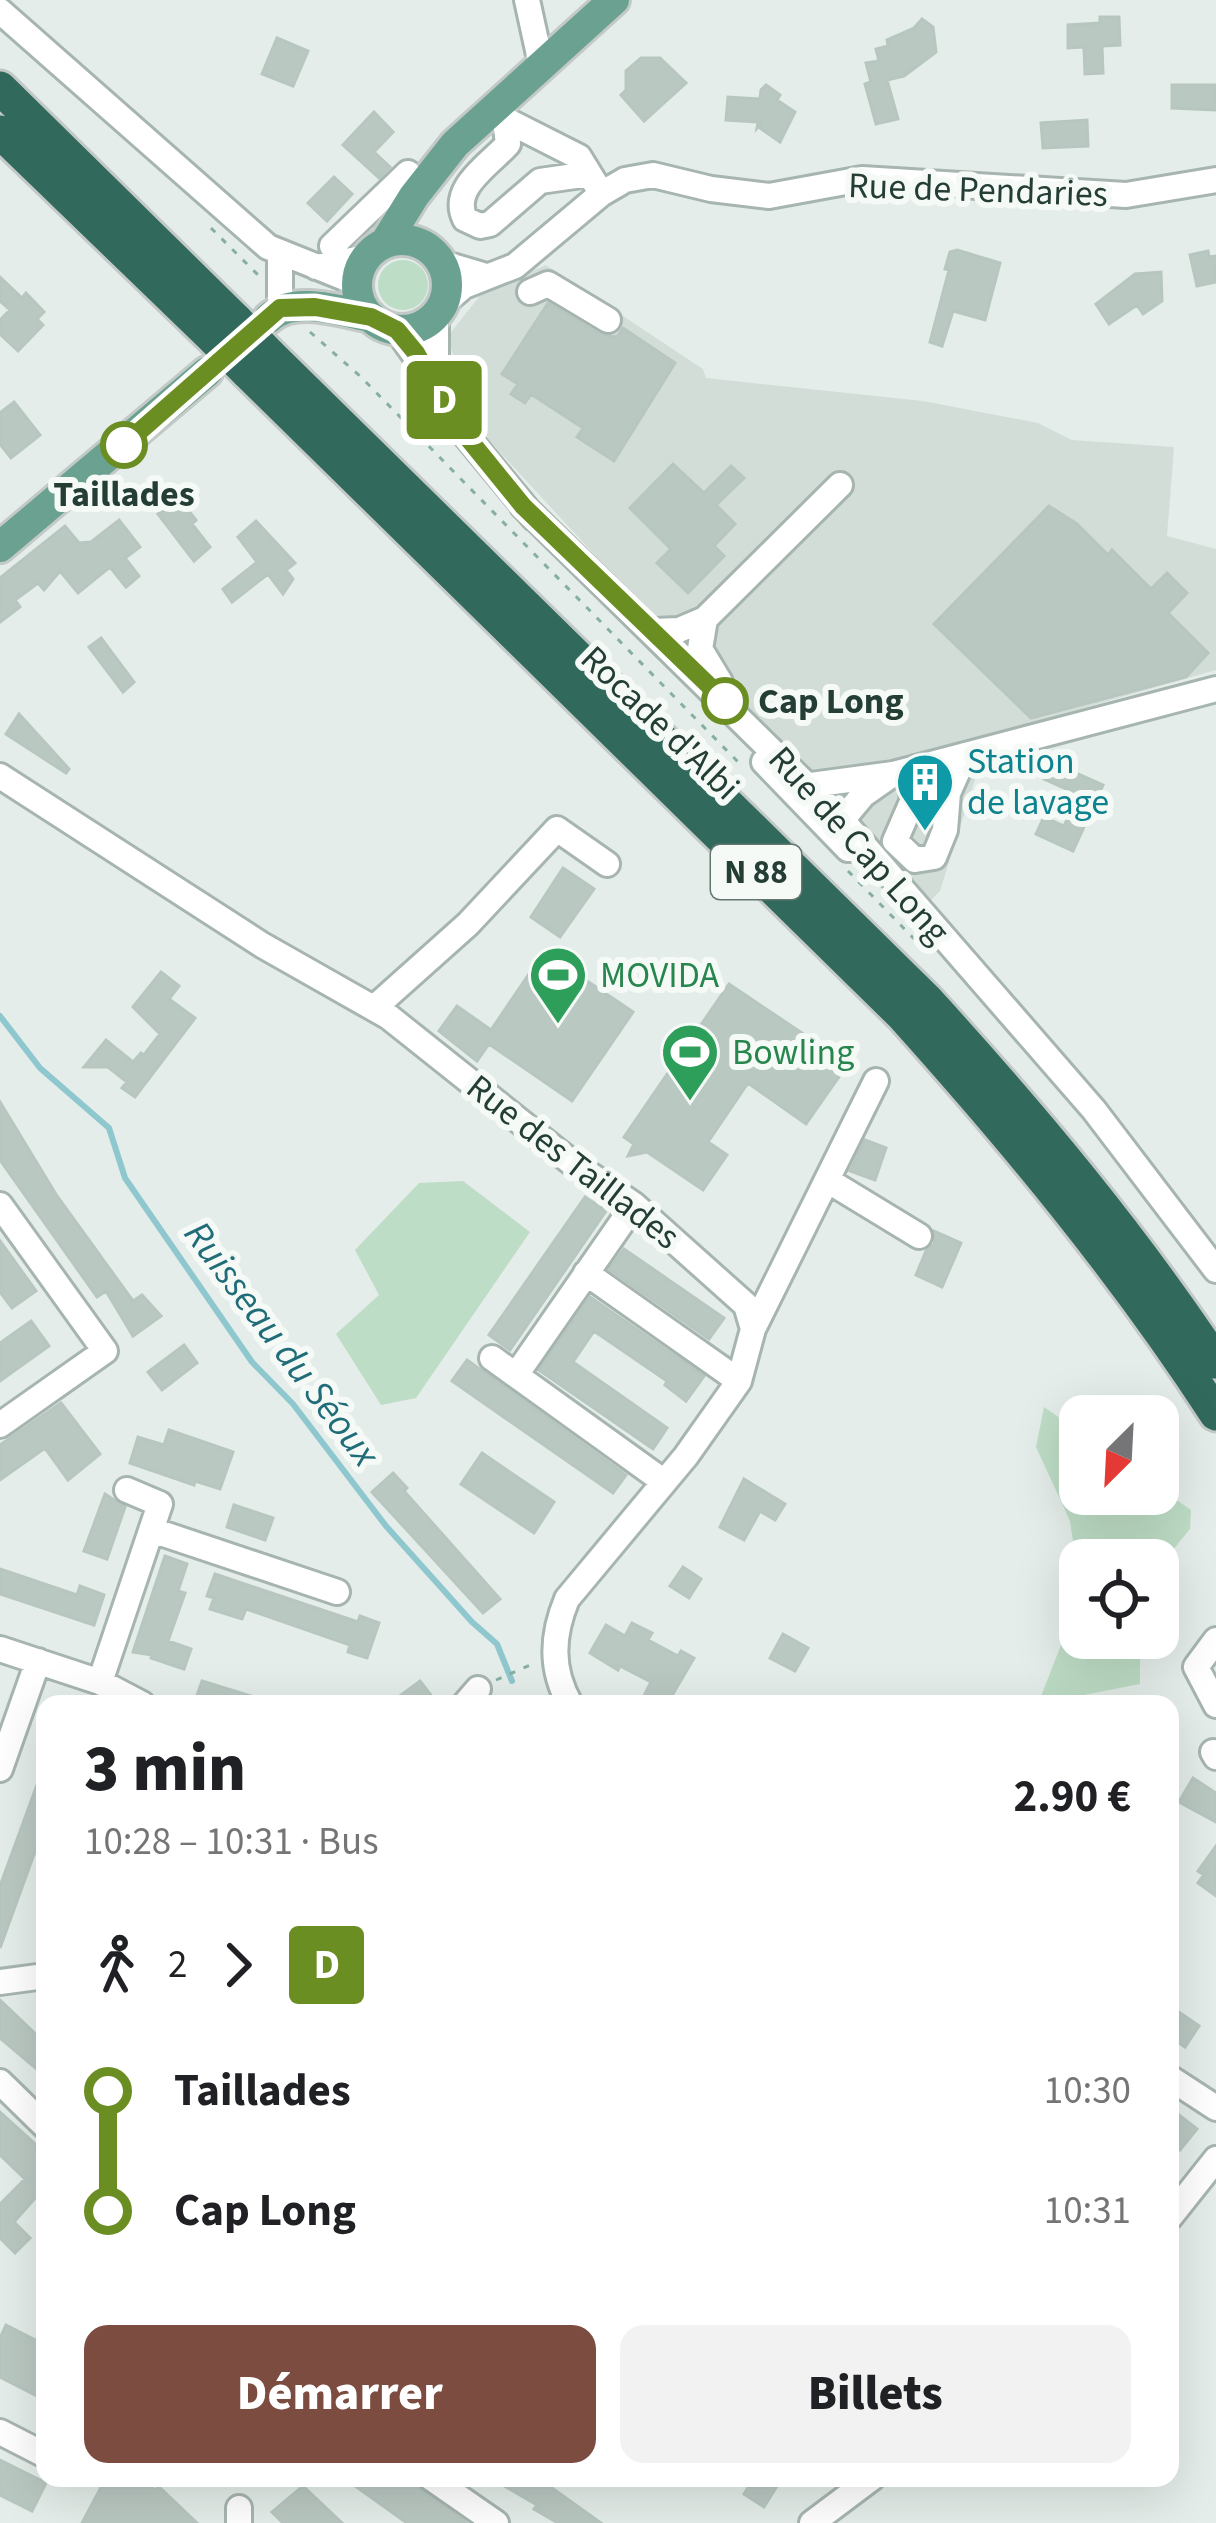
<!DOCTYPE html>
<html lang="fr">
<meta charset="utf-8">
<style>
body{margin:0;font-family:"Source Sans 3",sans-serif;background:#f2f2f2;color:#202124;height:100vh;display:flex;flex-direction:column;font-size:45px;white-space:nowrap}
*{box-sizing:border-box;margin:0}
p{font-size:39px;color:#757577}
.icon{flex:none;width:66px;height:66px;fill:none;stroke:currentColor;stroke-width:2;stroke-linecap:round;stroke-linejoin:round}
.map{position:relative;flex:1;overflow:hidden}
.drawer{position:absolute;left:36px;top:1695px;width:1143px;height:792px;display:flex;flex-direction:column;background:#fff;border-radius:24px;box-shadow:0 12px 48px #0002}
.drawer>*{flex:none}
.badge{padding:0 24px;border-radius:9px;font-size:42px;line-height:78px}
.needle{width:78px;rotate:204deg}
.buttons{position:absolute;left:1059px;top:1395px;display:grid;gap:24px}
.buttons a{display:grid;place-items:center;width:120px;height:120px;border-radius:24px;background:#fff;box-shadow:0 12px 48px #0002;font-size:60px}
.map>.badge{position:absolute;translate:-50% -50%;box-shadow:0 0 0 6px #fff}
.legs{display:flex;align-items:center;gap:18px;height:132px;padding:0 48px;font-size:39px}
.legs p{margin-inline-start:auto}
.overview{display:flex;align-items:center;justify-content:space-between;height:204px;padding:0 48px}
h1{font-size:66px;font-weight:800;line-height:90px}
.cta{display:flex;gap:24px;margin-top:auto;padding:24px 48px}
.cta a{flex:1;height:138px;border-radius:24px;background:#7c4c41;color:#fff;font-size:48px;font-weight:800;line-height:138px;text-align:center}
.cta a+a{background:#f2f2f2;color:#202124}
ul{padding:0 48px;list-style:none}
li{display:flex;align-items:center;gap:42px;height:120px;font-size:45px}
li i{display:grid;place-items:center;width:18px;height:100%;margin:0 15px;background:currentColor}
li i::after{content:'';width:30px;height:30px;margin:-15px;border:9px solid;border-radius:50%;background:#fff}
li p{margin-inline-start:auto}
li:first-child i{background:linear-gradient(#0000 50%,currentColor 0)}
li:last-child i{background:linear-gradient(currentColor 50%,#0000 0)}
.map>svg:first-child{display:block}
.built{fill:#d3ddd8}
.green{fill:#beddc6}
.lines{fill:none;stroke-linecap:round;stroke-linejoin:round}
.stream{stroke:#8fc7cf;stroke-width:6}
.building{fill:#bac8c2;stroke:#b7c7c0;stroke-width:3}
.minor-casing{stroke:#a7b5b0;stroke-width:30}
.major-casing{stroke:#c2c9c7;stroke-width:36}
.highway-casing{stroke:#c2c9c7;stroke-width:39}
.path{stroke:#86afa1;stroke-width:3;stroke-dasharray:6 9;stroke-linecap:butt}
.minor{stroke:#fff;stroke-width:24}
.major{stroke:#6ba191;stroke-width:30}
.highway{stroke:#31695c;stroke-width:33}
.highway-bridge-casing{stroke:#c2c9c7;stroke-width:39;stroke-linecap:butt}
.highway-bridge{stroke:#31695c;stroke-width:33}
.line-1-casing{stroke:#fff;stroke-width:27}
.line-1{stroke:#6b8e23;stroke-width:18}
.stop-1-dot{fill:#fff;stroke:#6b8e23;stroke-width:6}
.labels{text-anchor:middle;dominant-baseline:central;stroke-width:12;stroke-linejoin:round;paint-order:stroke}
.shield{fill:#f5faf7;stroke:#637670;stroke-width:3}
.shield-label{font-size:33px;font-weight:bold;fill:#243e36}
.street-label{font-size:36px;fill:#243e36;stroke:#f5faf7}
.stop-label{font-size:36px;font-weight:bold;fill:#243e36;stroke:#f5faf7}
.culture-label{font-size:36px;fill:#0d838f;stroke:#f5faf7;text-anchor:start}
.leisure-label{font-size:36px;fill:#27864d;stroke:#f5faf7;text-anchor:start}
.water-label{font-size:39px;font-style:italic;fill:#206c78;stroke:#f5faf7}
</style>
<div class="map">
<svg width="1216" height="2523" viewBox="0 0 1216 2523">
<rect width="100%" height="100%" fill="#e4ede9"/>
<path class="built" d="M546,265L703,369L706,378L923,401L1038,423L1072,440L1174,447L1167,536L1216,549V670L989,735L940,891L930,901L618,580L470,420L448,336L482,293Z"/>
<path class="green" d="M378 285a25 25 0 1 1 50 0a25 25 0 1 1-50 0Z
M463,1181L530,1232L416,1398L381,1405L336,1334L379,1295L355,1250L419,1183Z
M1044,1407L1080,1432V1494H1158V1487L1191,1510L1190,1529L1158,1568V1560H1080V1589L1070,1521L1036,1447Z
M1080,1596V1638H1140V1684L1038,1704Z"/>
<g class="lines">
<path class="stream" d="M0,1016L40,1068L109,1128L125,1178L252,1362L293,1404L386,1526L472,1622L497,1644L512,1681"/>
</g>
<path class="building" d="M1100,17H1119L1120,45L1102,46L1103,73L1085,74L1084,47L1068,48V25L1100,23Z
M922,19L933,27L936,52L904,76L887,80L898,119L876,124L865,84L871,82L866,63L879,61L876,49L888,46L887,40L914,28Z
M277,38L308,51L293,86L262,74Z
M641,58H660L686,83L644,121L621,95L626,90V71Z
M766,85L780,95L777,100L795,112L780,142L760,128L762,122L757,128L758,122L726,120L728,97L760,99L761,90Z
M1172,85H1216V110L1172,108Z
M374,112L393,132L374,152L390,167L379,178L343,145Z
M1087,120L1088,146L1043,148L1041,123Z
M334,177L352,194L327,221L308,203Z
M957,250L1000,263L985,320L953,311L942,346L930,342L949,270L945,269L950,252Z
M1208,251L1209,257L1216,256V282L1197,286L1190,255Z
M1161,272L1162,301L1143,314L1137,305L1109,324L1096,304L1135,274Z
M0,277L22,298L26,293L44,312L37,319L43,325L18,351L0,334V320L10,310L0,301Z
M548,303L601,335L617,337L623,328L675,363L614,461L577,437L583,428L531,394L525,403L511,394L518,384L502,374Z
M14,402L40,435L11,458L0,444V413Z
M673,464L704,493L731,466L744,478L716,505L735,524L714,546L724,556L688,593L657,563L671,549L630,508Z
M179,498L196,520L192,524L210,547L194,561L158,514Z
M1049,506L1077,524L1108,555L1112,550L1151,589L1167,573L1187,593L1168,613L1208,653L1186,677L1031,718L934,624Z
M119,520L140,547L125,558L139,576L126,587L110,567L78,593L60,571L44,590L38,583L15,600L20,607L0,622V578L65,526L79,543L91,542Z
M256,521L295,563L286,570L293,579L283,594L268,574L232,602L223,589L257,562L238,537Z
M101,638L134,682L123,692L89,647Z
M19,714L69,769L66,773L6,734Z
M1051,762L1103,785L1073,851L1036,834L1044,817L1064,826L1079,795L1044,779Z
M563,868L594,889L560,937L531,917Z
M544,952L633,1012L572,1101L489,1044L477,1061L439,1031L457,1006L491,1030Z
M161,972L179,986L169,999L195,1018L135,1097L122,1088L127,1082L108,1067H84L106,1040L133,1062L141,1053L144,1055L160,1034L133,1007Z
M729,984L848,1064L806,1124L748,1083L708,1142L727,1155L703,1190L647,1152L628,1156L634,1144L624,1137Z
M0,1102L57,1196L133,1301L142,1295L161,1316L133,1336L106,1291L97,1297L0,1160Z
M865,1140L886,1148L875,1180L850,1171Z
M585,1197L606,1211L510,1350L489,1335Z
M934,1231L961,1243L942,1287L916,1275L926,1251L934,1244Z
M0,1241L36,1291L12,1308L0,1292Z
M624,1249L724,1318L709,1339L609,1269Z
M590,1297L704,1376L686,1401L665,1385L667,1381L594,1331L573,1362L667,1428L653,1449L539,1370Z
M31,1321L49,1346L0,1381V1343Z
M184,1345L197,1363L162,1390L148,1372Z
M467,1360L626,1475L613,1493L452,1381Z
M61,1403L100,1454L68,1480L45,1448L0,1480V1445Z
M169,1430L233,1452L220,1489L195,1481L194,1485L130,1463L138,1437L164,1445Z
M482,1453L554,1502L534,1533L461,1484Z
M393,1473L407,1488L404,1491L500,1599L483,1613L372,1492Z
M744,1479L785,1504L775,1520L760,1511L744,1540L720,1527Z
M105,1494L125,1507L107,1559L84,1551Z
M234,1505L273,1518L265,1540L227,1527Z
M165,1556L187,1564L178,1591L185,1593L168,1641L191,1649L184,1669L151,1658L152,1655L133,1652Z
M683,1567L701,1579L689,1598L670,1586Z
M0,1569L77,1595L80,1586L104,1595L94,1625L0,1594Z
M215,1574L358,1622L360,1616L379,1623L367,1658L348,1652L350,1645L246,1609L242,1619L210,1609L214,1598L207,1596Z
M632,1623L652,1633L648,1640L678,1656L681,1651L694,1658L667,1704H640L651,1682L620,1666L618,1670L590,1653L606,1625L625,1636Z
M783,1634L808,1648L795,1671L770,1658Z
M202,1681L267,1701V1704H194Z
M420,1681L433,1698L425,1704H389Z
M45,1763V1824L0,1948V1886Z
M1193,1778L1216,1793V1822L1179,1802Z
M1216,1846V1896L1198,1883L1204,1875L1198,1871Z
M0,2000L45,2043V2076L0,2038Z
M1170,2006L1199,2026L1185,2047L1170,2036Z
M1170,2108L1197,2129L1180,2150L1170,2143Z
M0,2112L45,2153V2187L14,2222L30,2238L15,2253L0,2238V2204L25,2179L0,2155Z
M6,2325L45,2345V2400L0,2377V2338Z
M0,2460L46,2483L32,2511L0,2495Z
M106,2478H133L156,2490L158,2486L197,2523H82Z
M344,2478H405L467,2523H407Z
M491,2478H538L601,2523H558L534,2509L537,2505Z
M754,2478H782L764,2507L744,2494Z
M303,2486L342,2523H283L272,2512Z"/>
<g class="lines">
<defs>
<path id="minor" d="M527,0L541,64
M0,11L268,247L357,283
M498,116L579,157L595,183
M505,120L508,144C489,165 450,188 465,219L480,226L490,224L540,181L589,174
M332,246L408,173
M442,263L486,276
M316,267L367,257
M530,292L548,284L608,320
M445,302L464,286L515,266L601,194L625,180L653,175L711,189L769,196L862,179L1126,195L1216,180
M280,308V255
M397,330L436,385L458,426L534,518
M436,383V315
M523,506L842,820L1094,1110L1216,1270
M705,619L700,649L720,682
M654,631L679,630L705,619L840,485
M764,762L848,849
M915,768L912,802L895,841L915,860L934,857L945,830L948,793L965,755
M893,774L863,795L842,820L814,803L811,785L893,774L1216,689
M0,776L262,945L389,1017L571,1162L634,1205L746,1305L753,1329L739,1381L686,1456L567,1599C552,1635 550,1669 570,1704
M374,1008L468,924L557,829L607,864
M827,1180L919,1236
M0,1205L105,1351L0,1425
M586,1273L739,1381
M753,1329L876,1081
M492,1358L663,1481
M516,1375L634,1205
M152,1530L337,1592
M1216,1640L1196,1667L1216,1705
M0,1649L100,1682L142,1704
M100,1682L160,1504L127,1490
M465,1704L478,1689
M1213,1752L1216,1757
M0,1769L38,1661
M0,1982L45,1976
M1170,2078L1216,2108
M0,2082L45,2126
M1170,2217L1216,2159
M0,2432L45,2455
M431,2478L496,2523
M239,2508V2523
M812,2523L872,2478"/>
<path id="major" d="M357 285a45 45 0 1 1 90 0a45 45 0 1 1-90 0Z
M385,243L414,196L455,144L614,0
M269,318C294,295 340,311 371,317
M0,547L207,372"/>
<path id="highway" d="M0,88L237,321
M0,132L215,340
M268,353L926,999C1031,1114 1130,1232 1216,1362
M247,372L902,1015C1016,1142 1123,1271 1216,1414"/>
</defs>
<use href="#minor" class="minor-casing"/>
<use href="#major" class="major-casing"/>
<use href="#highway" class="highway-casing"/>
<path class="path" d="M211,228L259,276
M310,332L361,377L743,767
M848,871L921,946
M496,1680L537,1662"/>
<use href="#minor" class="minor"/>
<use href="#major" class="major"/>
<use href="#highway" class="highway"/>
<defs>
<path id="highway-bridge" d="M237,321L268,353
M215,340L247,372"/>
</defs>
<use href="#highway-bridge" class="highway-bridge-casing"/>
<use href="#highway-bridge" class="highway-bridge"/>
</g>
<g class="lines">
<defs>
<path id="line-1" d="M124,445L280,308L315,307L371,317L397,330L416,353L458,426L523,506L725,701"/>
</defs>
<use href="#line-1" class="line-1-casing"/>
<use href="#line-1" class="line-1"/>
</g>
<defs>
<symbol id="building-pin" viewBox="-11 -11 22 30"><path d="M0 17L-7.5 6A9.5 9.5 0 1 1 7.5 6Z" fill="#0f9aa8" stroke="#f5faf7"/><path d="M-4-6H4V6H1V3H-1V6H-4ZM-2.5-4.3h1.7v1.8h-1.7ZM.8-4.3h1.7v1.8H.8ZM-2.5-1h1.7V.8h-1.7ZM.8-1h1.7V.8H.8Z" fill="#fff"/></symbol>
<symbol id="stadium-pin" viewBox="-11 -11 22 30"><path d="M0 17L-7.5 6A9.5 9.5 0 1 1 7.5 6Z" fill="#2e9e5b" stroke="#f5faf7"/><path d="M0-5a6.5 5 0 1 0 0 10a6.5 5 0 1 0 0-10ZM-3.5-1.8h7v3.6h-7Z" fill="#fff"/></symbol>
</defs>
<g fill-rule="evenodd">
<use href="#building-pin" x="892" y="749" width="66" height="90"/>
<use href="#stadium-pin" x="525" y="942" width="66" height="90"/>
<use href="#stadium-pin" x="657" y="1019" width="66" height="90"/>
</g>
<g class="stop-1-dot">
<circle cx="124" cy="445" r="21"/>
<circle cx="725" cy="701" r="21"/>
</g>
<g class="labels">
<rect class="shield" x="711" y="845" width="90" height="54" rx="9"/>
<g class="shield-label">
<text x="756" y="872">N 88</text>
</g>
<g class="street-label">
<text transform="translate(978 190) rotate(2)">Rue de Pendaries</text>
<text transform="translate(660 723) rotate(44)">Rocade d'Albi</text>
<text transform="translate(859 845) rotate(48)">Rue de Cap Long</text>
<text transform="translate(573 1162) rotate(38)">Rue des Taillades</text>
</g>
<g class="stop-label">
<text x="124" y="494">Taillades</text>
<text x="758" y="701" text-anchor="start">Cap Long</text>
</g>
<g class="culture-label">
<text x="967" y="761">Station<tspan x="967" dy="41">de lavage</tspan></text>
</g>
<g class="leisure-label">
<text x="600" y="975">MOVIDA</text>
<text x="732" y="1052">Bowling</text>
</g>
<g class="water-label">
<text transform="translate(281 1344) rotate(53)">Ruisseau du Séoux</text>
</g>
</g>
</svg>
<div class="buttons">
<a><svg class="needle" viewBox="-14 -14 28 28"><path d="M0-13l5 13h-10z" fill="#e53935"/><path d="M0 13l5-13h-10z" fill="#757577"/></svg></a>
<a><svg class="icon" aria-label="locate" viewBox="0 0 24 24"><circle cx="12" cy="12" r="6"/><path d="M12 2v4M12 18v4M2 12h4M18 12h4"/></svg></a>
</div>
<b class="badge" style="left:444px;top:400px;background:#6b8e23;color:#fff">D</b>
<section class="drawer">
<div class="overview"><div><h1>3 min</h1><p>10:28 – 10:31 · Bus</p></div><b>2.90 €</b></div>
<div class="legs"><svg class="icon" aria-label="walk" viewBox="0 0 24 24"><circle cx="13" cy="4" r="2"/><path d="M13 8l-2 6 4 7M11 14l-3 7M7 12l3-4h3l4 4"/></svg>2<svg class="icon" aria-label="forward" viewBox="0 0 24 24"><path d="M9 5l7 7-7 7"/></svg><b class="badge" style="background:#6b8e23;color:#fff">D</b></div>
<ul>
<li><i style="color:#6b8e23"></i><b>Taillades</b><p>10:30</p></li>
<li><i style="color:#6b8e23"></i><b>Cap Long</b><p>10:31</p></li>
</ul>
<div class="cta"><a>Démarrer</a><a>Billets</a></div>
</section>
</div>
